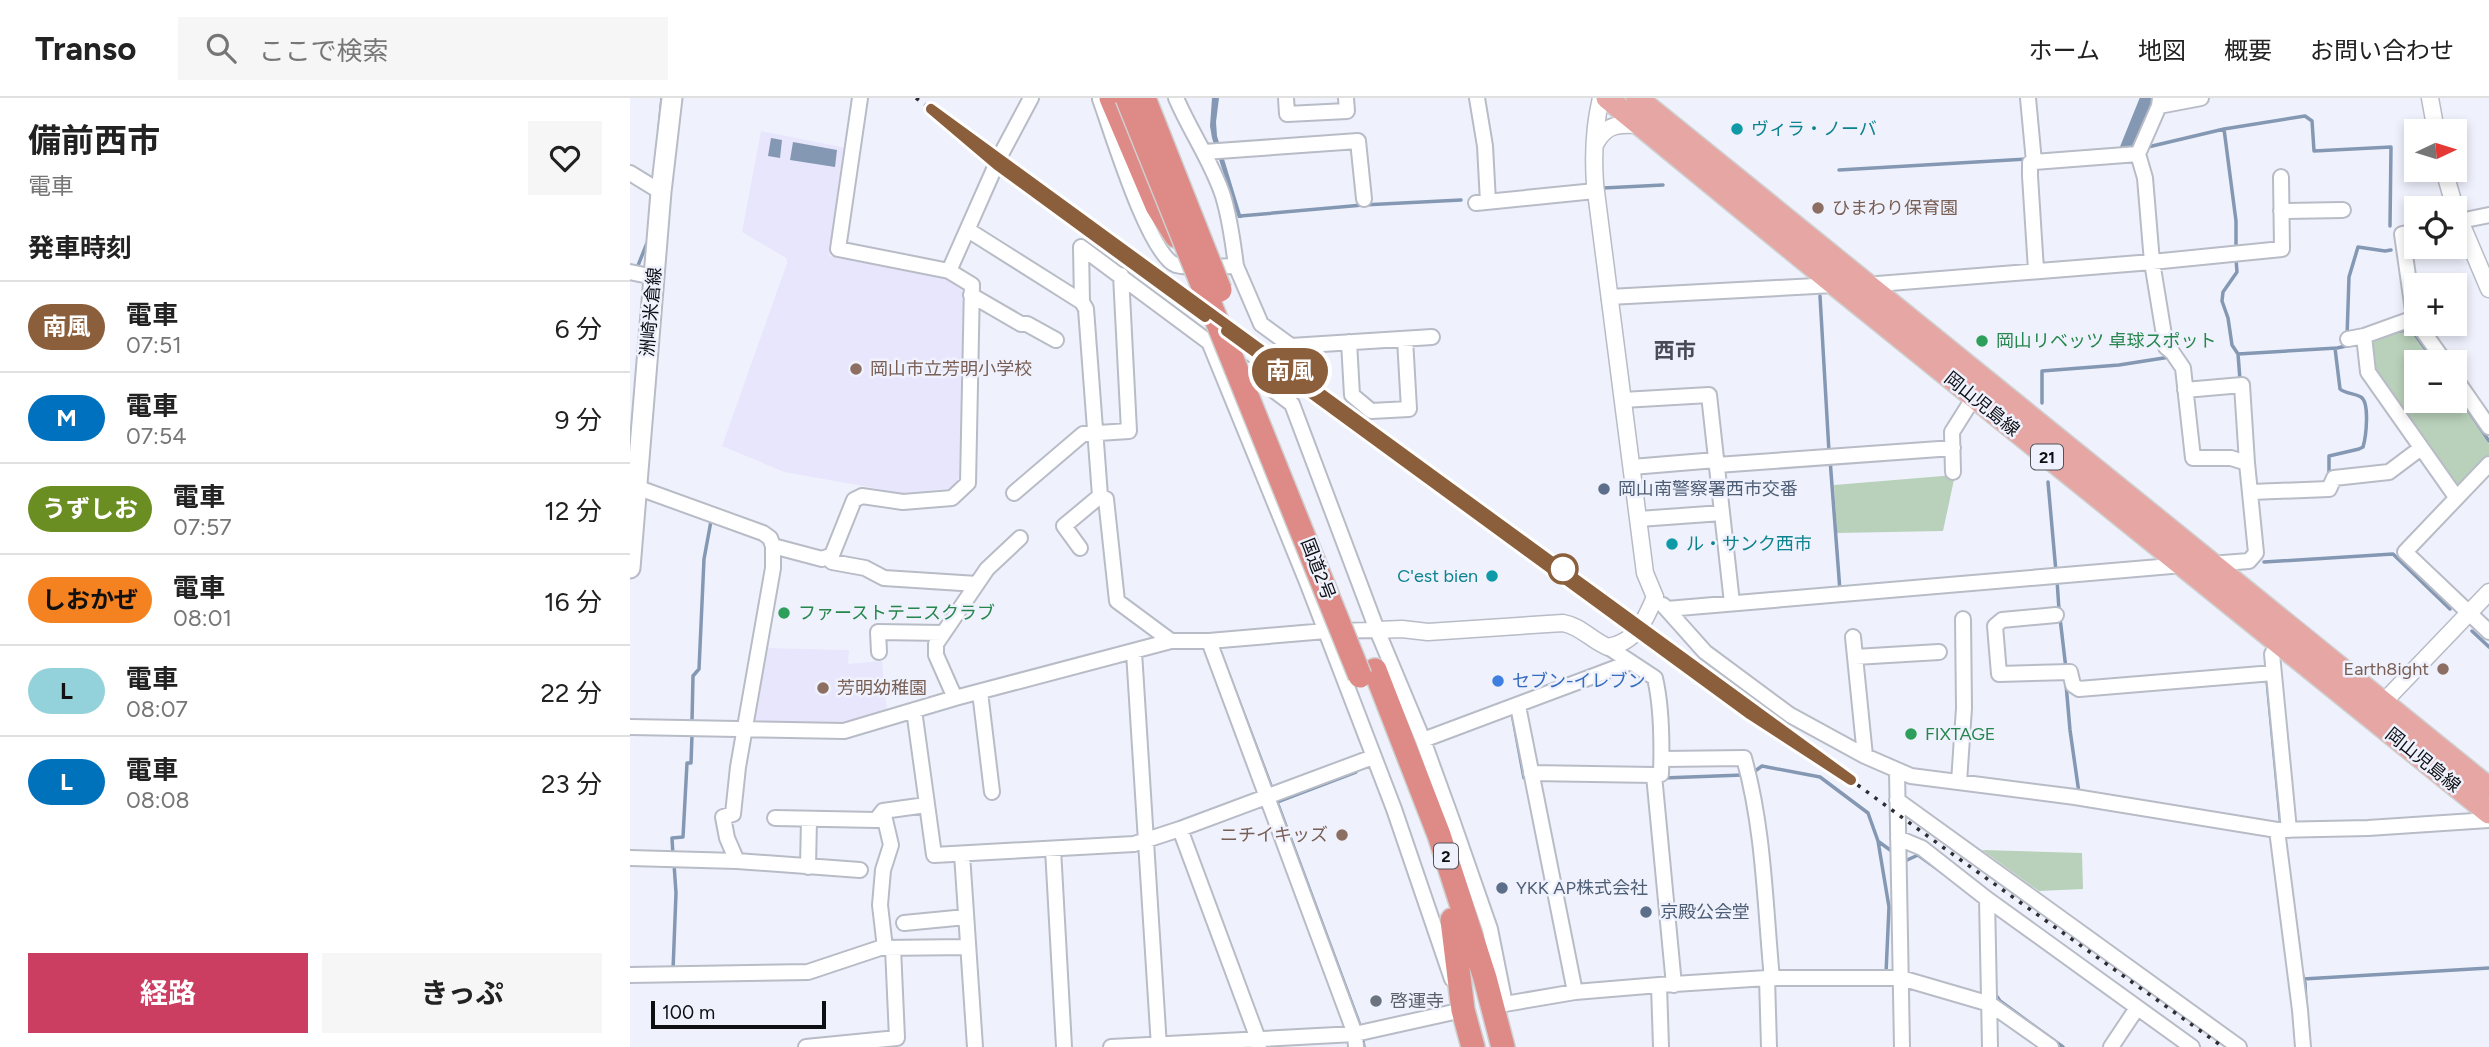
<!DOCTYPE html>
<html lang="ja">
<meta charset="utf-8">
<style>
body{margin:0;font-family:Figtree,"Noto Sans JP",sans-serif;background:#f6f6f6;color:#222;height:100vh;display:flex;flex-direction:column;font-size:26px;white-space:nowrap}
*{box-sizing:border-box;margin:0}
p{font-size:23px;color:#767676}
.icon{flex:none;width:38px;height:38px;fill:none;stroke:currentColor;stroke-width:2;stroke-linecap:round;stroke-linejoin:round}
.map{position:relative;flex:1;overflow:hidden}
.details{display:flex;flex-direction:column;background:#fff;width:630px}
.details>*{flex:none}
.badge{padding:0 14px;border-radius:23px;font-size:24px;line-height:46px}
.needle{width:46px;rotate:86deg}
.tools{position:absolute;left:1774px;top:21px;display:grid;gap:14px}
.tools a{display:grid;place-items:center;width:63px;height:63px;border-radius:0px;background:#fff;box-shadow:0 4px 10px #0003;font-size:35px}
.scale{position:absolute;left:21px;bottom:18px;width:175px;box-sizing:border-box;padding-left:7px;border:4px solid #0e0f13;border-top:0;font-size:19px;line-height:24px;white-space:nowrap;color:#0e0f13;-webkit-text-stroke:5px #eff2fd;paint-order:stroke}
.map>.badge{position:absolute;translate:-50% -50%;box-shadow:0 0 0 4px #fff}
h2{padding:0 28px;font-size:26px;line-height:63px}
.round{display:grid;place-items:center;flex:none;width:74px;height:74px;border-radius:0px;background:#f6f6f6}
.head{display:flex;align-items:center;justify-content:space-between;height:119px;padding:0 28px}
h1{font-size:33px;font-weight:700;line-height:52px}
.action{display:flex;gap:14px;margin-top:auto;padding:14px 28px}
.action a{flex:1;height:80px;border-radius:0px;background:#cc3d62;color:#fff;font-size:28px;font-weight:700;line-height:80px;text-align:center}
.action a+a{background:#f6f6f6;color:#222}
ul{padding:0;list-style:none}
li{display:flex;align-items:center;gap:21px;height:91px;padding:0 28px;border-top:2px solid #e0e0e0}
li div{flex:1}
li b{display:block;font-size:26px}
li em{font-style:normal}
li .badge{min-width:77px;font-weight:700;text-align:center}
header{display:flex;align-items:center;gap:42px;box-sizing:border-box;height:98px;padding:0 35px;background:#fff;border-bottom:2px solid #e0e0e0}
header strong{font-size:33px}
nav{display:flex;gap:38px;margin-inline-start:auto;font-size:24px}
.search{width:490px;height:63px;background:#f6f6f6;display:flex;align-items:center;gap:18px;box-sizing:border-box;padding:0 24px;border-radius:0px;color:#767676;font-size:26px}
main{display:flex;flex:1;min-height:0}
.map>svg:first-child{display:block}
.education{fill:#e8e6fc}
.green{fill:#b9d1ba}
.water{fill:#8498b3}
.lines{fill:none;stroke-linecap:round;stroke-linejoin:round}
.stream{stroke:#8498b3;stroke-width:3.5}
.river{stroke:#8498b3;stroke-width:21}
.minor-casing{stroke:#b8bcc6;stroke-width:18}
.tertiary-casing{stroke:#b8bcc6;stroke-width:19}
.secondary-casing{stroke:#b8bcc6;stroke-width:23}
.primary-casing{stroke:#cfcfd0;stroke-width:24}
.trunk-casing{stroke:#cfcfd0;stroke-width:26}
.minor{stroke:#fff;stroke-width:14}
.tertiary{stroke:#fff;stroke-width:16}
.secondary{stroke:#fff;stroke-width:19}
.primary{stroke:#e6a7a4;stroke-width:21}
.trunk{stroke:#de8a86;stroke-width:23}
.rail{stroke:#2d2e33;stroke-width:3.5;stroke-dasharray:3.5 7;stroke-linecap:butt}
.trunk-bridge-casing{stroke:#cfcfd0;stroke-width:26;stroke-linecap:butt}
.trunk-bridge{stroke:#de8a86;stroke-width:23}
.line-casing{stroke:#fff;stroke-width:16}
.line{stroke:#8b5e3c;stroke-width:10}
.culture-dot{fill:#0f9aa8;stroke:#eff2fd;stroke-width:2.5}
.education-dot{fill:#8d6e63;stroke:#eff2fd;stroke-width:2.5}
.leisure-dot{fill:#2e9e5b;stroke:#eff2fd;stroke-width:2.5}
.service-dot{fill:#5c6f8a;stroke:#eff2fd;stroke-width:2.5}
.stop-dot{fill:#fff;stroke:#8b5e3c;stroke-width:3.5}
.shop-dot{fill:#3f7fe0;stroke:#eff2fd;stroke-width:2.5}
.worship-dot{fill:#6b7280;stroke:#eff2fd;stroke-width:2.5}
.labels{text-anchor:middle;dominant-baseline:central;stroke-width:5;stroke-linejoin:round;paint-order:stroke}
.shield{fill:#eff2fd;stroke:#525359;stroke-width:2}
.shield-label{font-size:16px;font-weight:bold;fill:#0e0f13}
.culture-label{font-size:18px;fill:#0d838f;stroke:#eff2fd;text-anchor:start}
.education-label{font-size:18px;fill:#785e54;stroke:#eff2fd;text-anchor:start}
.street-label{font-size:18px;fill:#0e0f13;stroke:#eff2fd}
.leisure-label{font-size:18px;fill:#27864d;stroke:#eff2fd;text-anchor:start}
.service-label{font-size:18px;fill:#4e5e75;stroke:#eff2fd;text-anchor:start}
.shop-label{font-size:18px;fill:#366cbe;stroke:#eff2fd;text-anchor:start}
.worship-label{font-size:18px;fill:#5b616d;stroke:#eff2fd;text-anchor:start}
.quarter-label{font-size:21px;font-weight:bold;fill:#494c55;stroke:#eff2fd}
</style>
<header>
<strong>Transo</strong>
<div class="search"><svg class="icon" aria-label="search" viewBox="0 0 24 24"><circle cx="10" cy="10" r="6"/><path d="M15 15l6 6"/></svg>ここで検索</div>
<nav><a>ホーム</a><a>地図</a><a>概要</a><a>お問い合わせ</a></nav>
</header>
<main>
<section class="details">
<div class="head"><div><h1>備前西市</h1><p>電車</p></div><a class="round"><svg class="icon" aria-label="heart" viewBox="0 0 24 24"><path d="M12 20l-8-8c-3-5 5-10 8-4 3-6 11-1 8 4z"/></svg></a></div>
<h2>発車時刻</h2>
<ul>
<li><span class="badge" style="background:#8b5e3c;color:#fff">南風</span><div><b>電車</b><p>07:51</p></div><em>6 分</em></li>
<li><span class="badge" style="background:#0071be;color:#fff">M</span><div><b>電車</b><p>07:54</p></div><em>9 分</em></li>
<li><span class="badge" style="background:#6b8e23;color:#fff">うずしお</span><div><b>電車</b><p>07:57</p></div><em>12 分</em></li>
<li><span class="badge" style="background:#f58220;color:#111">しおかぜ</span><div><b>電車</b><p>08:01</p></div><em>16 分</em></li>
<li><span class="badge" style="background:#93d2da;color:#111">L</span><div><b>電車</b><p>08:07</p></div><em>22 分</em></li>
<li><span class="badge" style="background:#0072bc;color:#fff">L</span><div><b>電車</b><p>08:08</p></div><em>23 分</em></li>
</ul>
<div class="action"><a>経路</a><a>きっぷ</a></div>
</section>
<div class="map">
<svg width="1859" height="949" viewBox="0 0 1859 949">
<rect width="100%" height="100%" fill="#eff2fd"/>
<path class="education" d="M131,33L217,50L199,158L317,181L335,194L329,380L323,390L272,395L154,374L92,348L157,165L156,160L112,134Z
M137,550L219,552L218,566L252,563L257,614L204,626L125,623Z"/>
<path class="green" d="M1777,232L1784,235L1804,264H1787V303H1825V296L1859,346V360L1829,389H1823L1742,269L1741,242Z
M1325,377L1313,433L1207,435L1204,387Z
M1352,752L1452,755L1453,791L1409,793Z"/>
<path class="water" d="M582,0H589L586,24L587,38L612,120H608L582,40L580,28Z
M141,40L152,42L150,60L138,58Z
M163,44L207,52L205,69L160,62Z"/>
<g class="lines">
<path class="stream" d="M29,31L32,0
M1594,31L1675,18L1682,23L1684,53L1761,49L1760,128
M1518,49L1594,31L1606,123V151
M1209,72L1397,61
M973,90L1033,87
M610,118L733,107L831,102
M1606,161L1607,174L1593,194L1592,203L1598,220L1602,247L1608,256L1707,250L1721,247
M7,170L17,145
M1190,198L1199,354
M1765,234L1781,231L1805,264
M1717,239L1719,179L1728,149L1755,153L1761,152
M1608,256L1610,282
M1825,293L1859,343
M1412,305V273L1489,267L1540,259
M1200,361L1210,493
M1699,379V358L1729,351L1733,349C1736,339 1740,305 1731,299C1724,295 1716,296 1710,291L1705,250
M1418,384L1426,474
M1634,464L1763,456L1820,511
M1427,482L1429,512
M1430,520L1436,571
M1842,533L1859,549
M590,553L643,693
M1637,582L1651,729
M1436,586L1440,632L1449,695
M880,616L882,615L894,680H898
M62,623L63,578L69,571L74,461L81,423
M1121,676L1132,668L1190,679L1238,715L1248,743L1259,809L1256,875
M1033,680L1113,677
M646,701L731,930
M647,704L726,674
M1249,744L1263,754
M43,758L42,740L53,739L57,665H61L62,637
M1272,761L1275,763L1288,757L1313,775
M1662,798L1669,850
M43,872L46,795L44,766
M1672,875L1675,885L1676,908
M1673,881L1859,870
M1364,894L1370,903L1433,949
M732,937L734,949"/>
<path class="river" d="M1500,52L1521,0"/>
<defs>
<path id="minor" d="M656,0L657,16L717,13L716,0
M847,0L855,48L858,104
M1398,0L1404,64L1508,56
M1530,0L1529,8L1508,56L1515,80L1522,164L1536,249L1542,254L1553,270L1563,360H1601L1617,365L1626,455L1619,463L1580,466
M470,1C481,31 519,158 546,167C556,171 594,168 606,168C603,144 600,121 593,98C582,64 560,33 546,0
M1529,8L1571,0
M574,54L728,43L734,101
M1404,64L1400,65V78L1406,172
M0,75L31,94
M846,105L965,93
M1651,113L1713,112
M1825,124L1859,117
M338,132L452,204L451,149
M1787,133L1772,136L1784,220L1787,224
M451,149L662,306L747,532L793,642L822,722L860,831L875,906L945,894L1029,887L1137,880H1271L1360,906L1421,949
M606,168L631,226L661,248L802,239
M319,173L369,60L401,0
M0,174L24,179
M1235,187L1522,164L1652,151L1651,79
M341,197L391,226H397L426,242
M979,199L1204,187
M1784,220L1734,238L1738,274L1826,399
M1788,226L1815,264
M1718,241L1734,238
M719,244L722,297L741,313L779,311L775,241
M580,246L677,484L764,711L822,881
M1825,280L1859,329
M1555,292L1612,287L1617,365
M993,302L1079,297L1102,505
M1859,366L1775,454L1859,534
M1087,367L1323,350
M1002,369L1086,362
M1323,374L1322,334L1344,299
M6,389L133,435L140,440L143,448
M1621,394L1699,391L1704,380L1759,374L1791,350
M384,395L453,336L499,333L491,177
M470,398L476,401L487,503L541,543
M1009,421L1092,415
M450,450L434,428L470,398L456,211L452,204
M197,459L202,464L235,470L254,480L347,486
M1033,507L1075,554L1160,617L1235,658L1281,678L1445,699L1647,732L1738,730L1859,722
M1037,511L1553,467
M1426,517L1372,522L1365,528L1369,576L1440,574L1443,587L1449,591L1643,575
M1223,539L1235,658
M579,543L725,936L726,949
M1649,546L1642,556L1659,732
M978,549L1025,580C1032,610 1032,646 1031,676L1024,677L1044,887
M249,554L248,534L313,535
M504,554L529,949
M1225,559L1309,554
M350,594L362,694
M325,600L306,557V546L357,471L390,440
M888,608L945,894
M284,612L304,757L504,746L550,731L743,659
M0,629L214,633L325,600L541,543H579L696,533L747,532
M793,642L1001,564
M1032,661L1114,660C1134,731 1135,808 1142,881
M1267,673L1272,949
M901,675L1024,677
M1329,684L1334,610L1333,521
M1267,702L1609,949
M253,713L261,747L253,772L250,807L255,850
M145,720L246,722L253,713L296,707
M550,731L628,941L629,947
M1647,732L1670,912L1673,949
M1268,740L1292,750L1357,801L1562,949
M423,751L434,949
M332,756L345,949
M0,760L107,763L230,772
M107,763L97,740L93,719L103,716L108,669L143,470V448L192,461L202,457L224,402L232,398L273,404L322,400L338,385L342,187L319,173L208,151L230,0
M178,769L179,721
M1357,801L1360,949
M274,825L336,819
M0,877L178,874L250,850L338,849
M1137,880L1139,949
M1029,887L1031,949
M176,949L267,940L263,850
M481,949L725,936L833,912L831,906
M1481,949L1507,910"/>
<path id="tertiary" d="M1800,0L1806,33
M966,45C976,25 991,26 1011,27
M1814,72L1825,110
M1825,111L1859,191
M747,532L772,531L798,534L933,525C951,528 962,543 978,549C1006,544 1015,523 1025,499L1015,475L965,86C963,57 964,29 971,0
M1747,611L1859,494"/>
<path id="secondary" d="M0,470L31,94L42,0"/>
<path id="primary" d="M977,0L1205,187L1859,715
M1007,0L1859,690"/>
<path id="trunk" d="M481,0L527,108L546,138
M745,572L809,737L855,880L873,949
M822,822L833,912L843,949"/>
</defs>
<use href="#minor" class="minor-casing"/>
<use href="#tertiary" class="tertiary-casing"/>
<use href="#secondary" class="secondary-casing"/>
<use href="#primary" class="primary-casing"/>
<use href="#trunk" class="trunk-casing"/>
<use href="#minor" class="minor"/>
<use href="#tertiary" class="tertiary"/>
<use href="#secondary" class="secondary"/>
<use href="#primary" class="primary"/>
<use href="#trunk" class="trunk"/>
<path class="rail" d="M286,0L1314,750L1593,949"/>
<defs>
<path id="trunk-bridge" d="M497,0C573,193 654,385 730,578
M514,0L590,192"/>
</defs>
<use href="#trunk-bridge" class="trunk-bridge-casing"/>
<use href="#trunk-bridge" class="trunk-bridge"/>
</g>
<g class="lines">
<defs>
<path id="line" d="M575,219L367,67L301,11L1221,682L1118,615L596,233"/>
</defs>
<use href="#line" class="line-casing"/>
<use href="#line" class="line"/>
</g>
<g class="culture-dot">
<circle cx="1107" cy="31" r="7"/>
<circle cx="1042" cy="446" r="7"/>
<circle cx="862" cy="478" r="7"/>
</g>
<g class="education-dot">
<circle cx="1188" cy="110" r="7"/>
<circle cx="226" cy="271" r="7"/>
<circle cx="1813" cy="571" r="7"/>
<circle cx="193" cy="590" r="7"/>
<circle cx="712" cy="737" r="7"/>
</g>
<g class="leisure-dot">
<circle cx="1352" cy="243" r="7"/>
<circle cx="154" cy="515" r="7"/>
<circle cx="1281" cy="636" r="7"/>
</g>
<g class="service-dot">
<circle cx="974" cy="391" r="7"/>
<circle cx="872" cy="790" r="7"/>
<circle cx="1016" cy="814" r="7"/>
</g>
<circle class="stop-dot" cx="933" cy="471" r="14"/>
<circle class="shop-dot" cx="868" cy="583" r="7"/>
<circle class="worship-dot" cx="746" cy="903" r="7"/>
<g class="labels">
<g class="shield">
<rect x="1401" y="346.5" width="32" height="25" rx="5"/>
<rect x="804" y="745.5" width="24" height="25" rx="5"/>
</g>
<g class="shield-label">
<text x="1417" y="359">21</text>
<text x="816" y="758">2</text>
</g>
<g class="culture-label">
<text x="1121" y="31">ヴィラ・ノーバ</text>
<text x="1056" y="446">ル・サンク西市</text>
<text x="848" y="478" text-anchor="end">C'est bien</text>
</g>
<g class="education-label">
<text x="1202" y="110">ひまわり保育園</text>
<text x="240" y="271">岡山市立芳明小学校</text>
<text x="1799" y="571" text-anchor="end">Earth8ight</text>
<text x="207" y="590">芳明幼稚園</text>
<text x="698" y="737" text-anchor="end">ニチイキッズ</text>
</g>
<g class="street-label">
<text transform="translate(21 214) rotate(-85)">洲崎米倉線</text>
<text transform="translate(1352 306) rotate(39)">岡山児島線</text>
<text transform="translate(688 471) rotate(69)">国道2号</text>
<text transform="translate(1793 662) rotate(39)">岡山児島線</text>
</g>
<g class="leisure-label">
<text x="1366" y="243">岡山リベッツ 卓球スポット</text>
<text x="168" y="515">ファーストテニスクラブ</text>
<text x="1295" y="636">FIXTAGE</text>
</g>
<g class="service-label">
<text x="988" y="391">岡山南警察署西市交番</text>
<text x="886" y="790">YKK AP株式会社</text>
<text x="1030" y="814">京殿公会堂</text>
</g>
<g class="shop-label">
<text x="882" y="583">セブン-イレブン</text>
</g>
<g class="worship-label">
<text x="760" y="903">啓運寺</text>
</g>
<g class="quarter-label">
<text x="1045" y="252">西市</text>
</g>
</g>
</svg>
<div class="tools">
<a><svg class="needle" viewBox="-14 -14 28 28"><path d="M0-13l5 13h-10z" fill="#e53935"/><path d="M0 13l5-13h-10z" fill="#767676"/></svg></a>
<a><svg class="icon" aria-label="locate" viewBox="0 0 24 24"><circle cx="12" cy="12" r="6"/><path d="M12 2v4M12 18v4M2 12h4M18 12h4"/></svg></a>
<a>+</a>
<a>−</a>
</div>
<div class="scale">100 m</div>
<b class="badge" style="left:660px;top:273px;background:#8b5e3c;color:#fff">南風</b>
</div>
</main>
